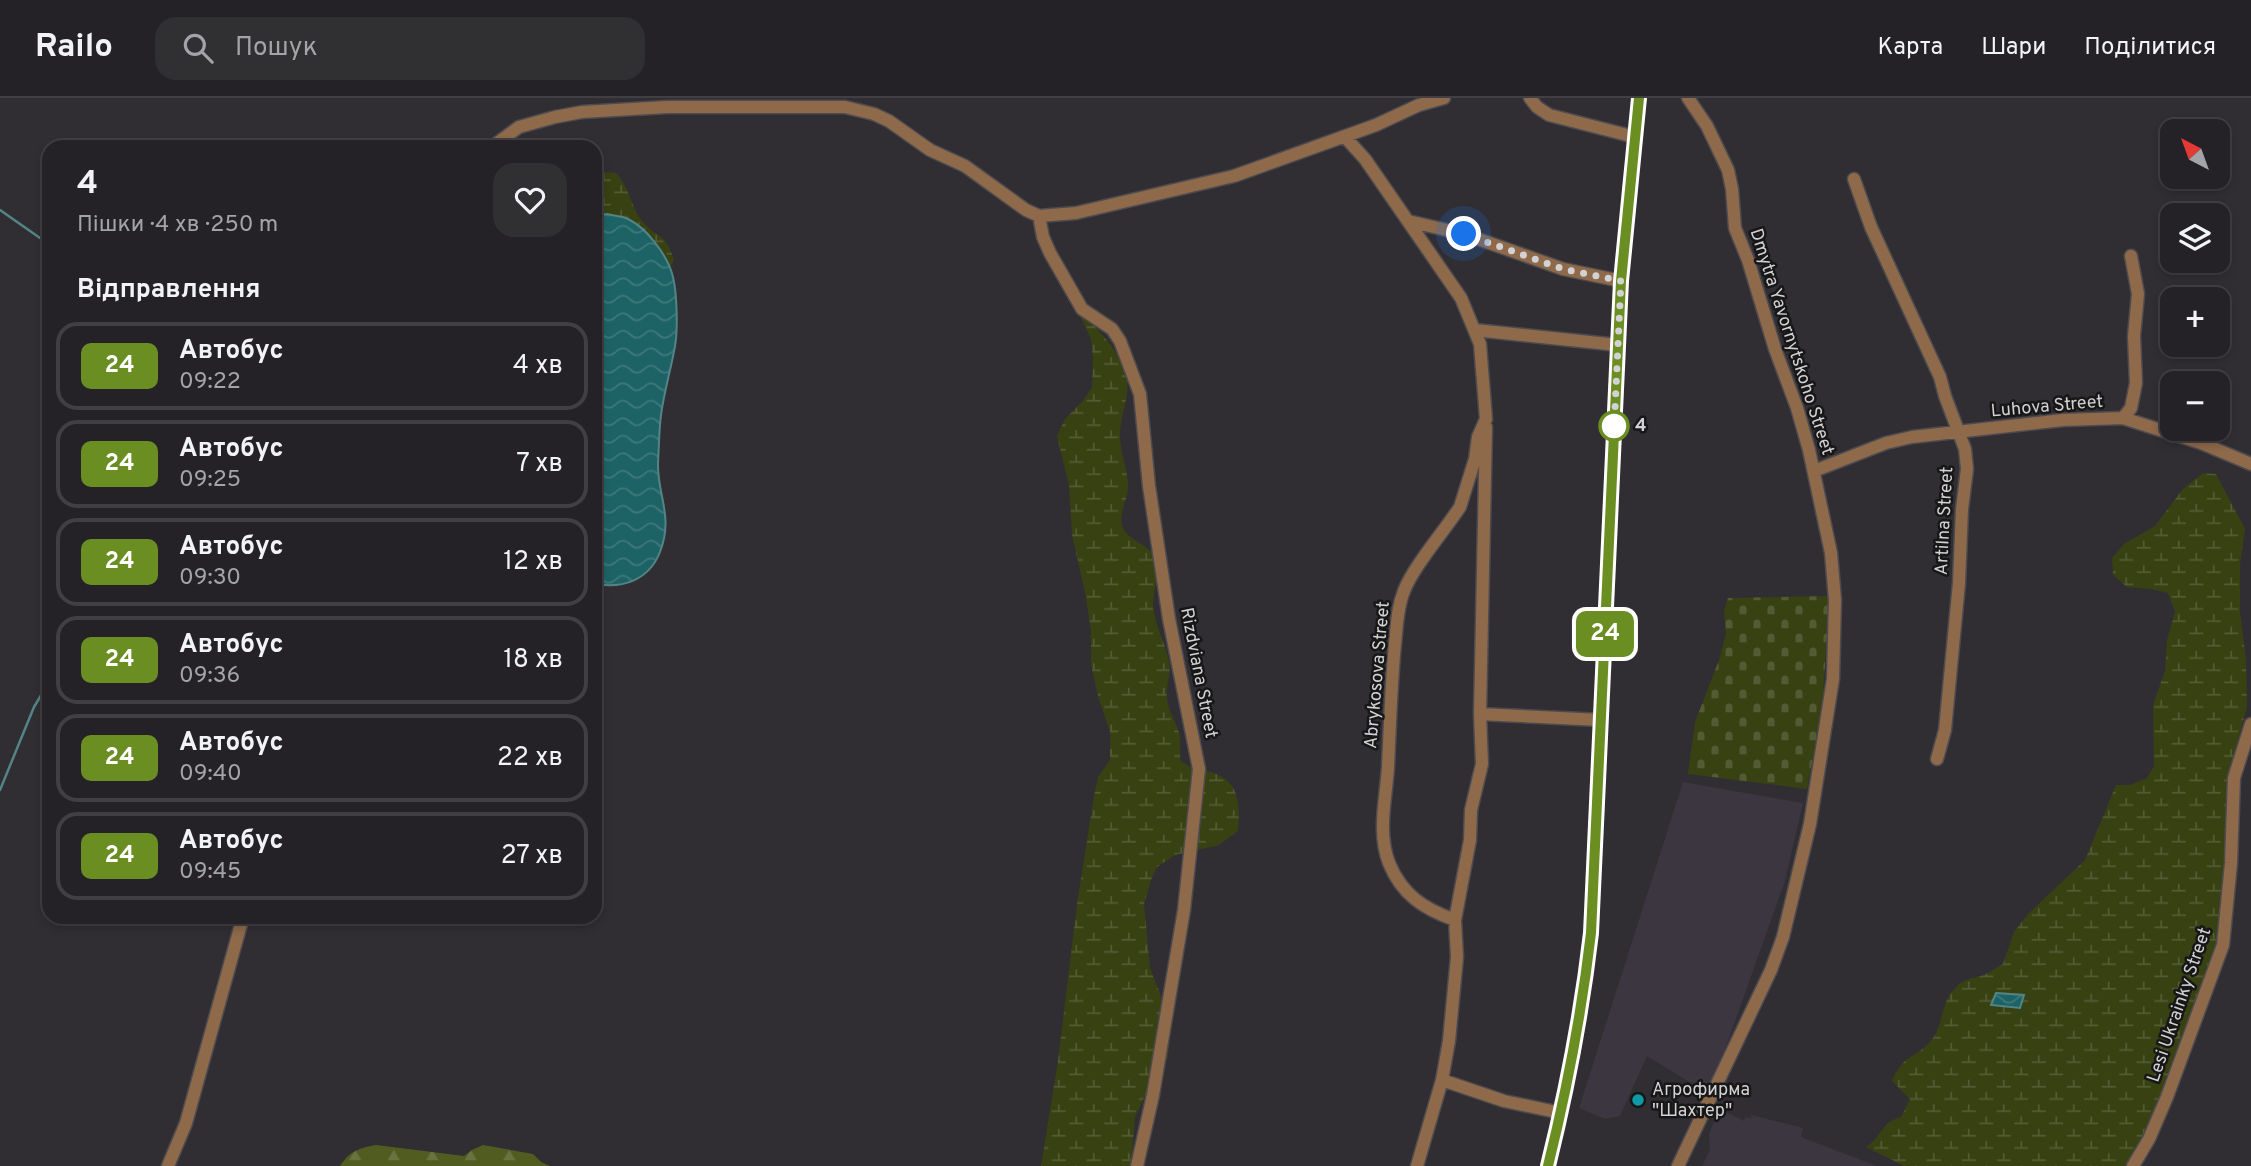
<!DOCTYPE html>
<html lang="uk">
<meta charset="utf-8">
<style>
body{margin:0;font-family:Overpass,sans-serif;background:#302f32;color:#f1f3f6;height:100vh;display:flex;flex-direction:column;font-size:26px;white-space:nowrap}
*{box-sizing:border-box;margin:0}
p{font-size:23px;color:#a3a4a7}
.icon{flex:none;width:38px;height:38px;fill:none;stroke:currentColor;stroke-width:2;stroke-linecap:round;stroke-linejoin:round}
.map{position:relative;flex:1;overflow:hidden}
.details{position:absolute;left:42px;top:42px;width:560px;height:784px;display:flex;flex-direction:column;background:#242226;border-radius:21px;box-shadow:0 4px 10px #0003,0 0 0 2px #413f43}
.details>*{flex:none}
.badge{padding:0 14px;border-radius:10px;font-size:24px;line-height:46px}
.needle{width:46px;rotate:319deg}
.controls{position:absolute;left:2160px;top:21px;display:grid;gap:14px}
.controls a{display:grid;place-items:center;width:70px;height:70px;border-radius:14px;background:#242226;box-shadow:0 4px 10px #0003,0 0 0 2px #413f43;font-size:35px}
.you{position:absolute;width:35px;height:35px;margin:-18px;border:5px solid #fff;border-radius:50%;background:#1a73e8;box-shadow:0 0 0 10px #1a73e833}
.map>.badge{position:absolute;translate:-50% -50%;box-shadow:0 0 0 4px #fff}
h2{padding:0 35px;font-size:26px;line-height:63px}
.round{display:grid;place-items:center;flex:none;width:74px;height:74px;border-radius:21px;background:#302f32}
.headline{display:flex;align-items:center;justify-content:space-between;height:119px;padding:0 35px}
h1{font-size:33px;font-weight:700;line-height:52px}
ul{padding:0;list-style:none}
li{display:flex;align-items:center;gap:21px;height:88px;margin:0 14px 10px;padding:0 21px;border:4px solid #413f43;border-radius:21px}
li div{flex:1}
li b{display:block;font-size:26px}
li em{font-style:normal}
li .badge{min-width:77px;font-weight:700;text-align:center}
header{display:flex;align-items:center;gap:42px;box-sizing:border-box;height:98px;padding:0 35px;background:#242226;border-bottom:2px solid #413f43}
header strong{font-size:33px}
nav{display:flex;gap:38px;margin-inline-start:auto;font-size:24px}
.search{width:490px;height:63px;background:#302f32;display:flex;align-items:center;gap:18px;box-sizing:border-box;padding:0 24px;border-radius:21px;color:#a3a4a7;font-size:26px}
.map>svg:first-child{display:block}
.built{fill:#3b363f}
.forest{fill:url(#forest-firs)}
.wetland{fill:url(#wetland-marsh)}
.cemetery{fill:url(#cemetery-stones)}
.water{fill:url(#water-waves);stroke:#538487;stroke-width:2}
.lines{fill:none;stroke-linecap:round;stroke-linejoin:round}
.stream{stroke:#538487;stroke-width:2.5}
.minor-casing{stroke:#4d4b4f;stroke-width:15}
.minor{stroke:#8e694a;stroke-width:12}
.line-casing{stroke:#fff;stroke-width:16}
.line{stroke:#6b8e23;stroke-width:10}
.walk{stroke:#d2d1d3;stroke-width:7;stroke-dasharray:0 12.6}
.stop-dot{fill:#fff;stroke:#6b8e23;stroke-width:3.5}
.culture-dot{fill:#0f9aa8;stroke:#181718;stroke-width:2.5}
.labels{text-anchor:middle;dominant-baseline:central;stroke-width:5;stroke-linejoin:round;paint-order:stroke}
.street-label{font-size:18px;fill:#d2d1d3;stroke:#181718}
.stop-label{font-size:18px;font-weight:bold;fill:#d2d1d3;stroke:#181718;text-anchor:start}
.poi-label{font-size:18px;fill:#d2d1d3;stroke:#181718;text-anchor:start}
</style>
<header>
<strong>Railo</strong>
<div class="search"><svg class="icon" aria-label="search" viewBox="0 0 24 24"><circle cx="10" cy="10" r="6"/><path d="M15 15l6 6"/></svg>Пошук</div>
<nav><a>Карта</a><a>Шари</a><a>Поділитися</a></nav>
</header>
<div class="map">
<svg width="2251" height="1068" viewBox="0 0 2251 1068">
<defs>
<pattern id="forest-firs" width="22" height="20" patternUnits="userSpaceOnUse" patternTransform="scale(1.75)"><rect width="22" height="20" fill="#515c21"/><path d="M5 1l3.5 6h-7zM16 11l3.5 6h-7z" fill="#697240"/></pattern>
<pattern id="wetland-marsh" width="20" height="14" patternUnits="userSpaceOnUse" patternTransform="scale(1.75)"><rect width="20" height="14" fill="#384112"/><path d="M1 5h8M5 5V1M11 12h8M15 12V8" fill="none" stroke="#545b34"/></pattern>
<pattern id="cemetery-stones" width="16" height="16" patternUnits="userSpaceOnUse" patternTransform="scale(1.75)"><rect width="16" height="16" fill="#384112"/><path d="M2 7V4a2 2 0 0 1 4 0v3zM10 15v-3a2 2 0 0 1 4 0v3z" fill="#545b34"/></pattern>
<pattern id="water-waves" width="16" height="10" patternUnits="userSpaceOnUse" patternTransform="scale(1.75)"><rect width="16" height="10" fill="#1d6366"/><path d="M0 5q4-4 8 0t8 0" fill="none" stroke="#3d787b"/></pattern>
</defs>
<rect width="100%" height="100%" fill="#302e32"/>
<path class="built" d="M1683,684L1803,705L1785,783L1712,988L1709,992H1702L1647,958L1620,1018L1605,1021L1579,1010Z
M1719,1010L1744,1023L1745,1019L1752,1020L1751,1017L1803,1030L1801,1039L1877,1068H1702L1710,1052L1709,1036Z"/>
<path class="forest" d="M376,1047L464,1058L472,1052L483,1047L533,1056L541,1064L550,1068H340C350,1053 359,1050 376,1047Z"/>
<path class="wetland" d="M603,74L616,75C631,91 631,111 643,124C658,142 665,133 674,162L670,170C656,142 628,113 595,118V78Z
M1078,214C1097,228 1115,249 1124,271C1134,293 1119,316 1120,339C1120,356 1129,374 1128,391C1127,403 1119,414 1122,427C1127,444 1148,444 1155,460C1161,474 1153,493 1153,507C1155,528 1165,544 1169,563C1172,575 1165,588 1167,600C1168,612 1176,624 1179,635C1181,643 1180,653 1180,662C1198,676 1198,669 1216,676C1241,686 1240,711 1238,733L1219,747L1175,757L1157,769L1151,782L1144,806L1150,870L1166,911L1169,940L1168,960L1152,983L1135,1019L1131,1068H1041L1058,963L1077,806L1094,698L1098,679L1110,662V634L1098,598L1091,567V533L1085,494L1072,437L1069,387L1057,338L1065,321L1081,305L1092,290L1093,260L1091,241Z
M2203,375L2216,376L2245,431L2240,466V514L2246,561L2247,609L2230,673L2228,741L2219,837L2202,889L2180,941L2155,1018L2125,1068H1904L1866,1049C1883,1038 1880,1025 1901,1019L1910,1001L1892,983C1904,956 1912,962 1929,945C1943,931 1940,910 1951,895C1962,880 1969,882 1984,877C1990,874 1997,869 2003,866L2014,834L2028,816L2085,762L2116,687H2130L2147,680L2154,668L2153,607L2165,573L2167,542L2175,514L2168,495L2151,491L2127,489L2113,477L2112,460L2124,446L2155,428L2183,391Z"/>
<path class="cemetery" d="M1830,498L1822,609L1807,691L1688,676L1695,624L1719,562L1726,536L1724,513L1728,500Z"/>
<path class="water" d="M607,116C614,118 622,118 628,121C647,130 668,158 673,179C677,196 678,231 675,248C671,271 664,294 661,317C659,332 659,349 658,365C657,397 674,418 660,454C649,482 623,491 595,486V118Z
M1996,895L2024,897L2020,910L1991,907Z"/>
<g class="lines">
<path class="stream" d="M0,112L40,140L49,142
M0,692L34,609L49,584"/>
<defs>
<path id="minor" d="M1530,0L1537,9L1549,17L1635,39
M1345,39L1365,61L1461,200L1480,246L1486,321L1478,339L1475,361L1460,409C1445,432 1413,469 1404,493C1397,510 1397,528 1395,546C1391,587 1390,628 1388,669C1386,701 1377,734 1389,765C1402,797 1424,811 1455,822
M492,49L519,29L555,19L582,14L667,9H845L874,16L889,23L930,52L965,68L1026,112L1039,118L1076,115L1234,78L1376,27L1419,7L1444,0
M1854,81L1871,129L1940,279L1945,298L1965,351L1967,371L1962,411L1959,485L1945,632L1937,661
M1039,118L1043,139L1050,155L1082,211L1112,231L1120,243L1140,296L1149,388L1169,521L1199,671L1184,812L1153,997L1137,1068
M1408,123L1464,136L1563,171L1621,183
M1475,232L1618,247
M2123,320L2131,310L2136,285L2134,238L2138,196L2131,158
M1814,373L1886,345L1912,339L2063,322L2123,320L2201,345L2251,366
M1480,616L1601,622
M1442,982L1504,1003L1561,1015
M168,1068L186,1025L243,819
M1417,1068L1442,982L1449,943L1457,859L1455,822L1470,742L1471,712L1482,666L1480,616L1486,329
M1548,1068C1567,991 1582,913 1591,835L1621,183L1639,0
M1678,1068L1771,872L1783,839L1810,726L1833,581L1835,502L1831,455L1809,352L1797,310L1775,251L1748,162L1735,130L1732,91L1728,72L1707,28L1688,0
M2133,1068L2149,1041L2167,999L2223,847L2231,765L2234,680L2251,626"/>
</defs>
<use href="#minor" class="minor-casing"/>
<use href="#minor" class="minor"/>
</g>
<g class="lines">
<defs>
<path id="line" d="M1548,1068C1567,991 1582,913 1591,835L1621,183L1639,0"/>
</defs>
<use href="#line" class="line-casing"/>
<use href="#line" class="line"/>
<path class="walk" d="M1464,136L1563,171L1621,183L1614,333V328"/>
</g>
<circle class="stop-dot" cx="1614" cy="328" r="14"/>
<circle class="culture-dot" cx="1638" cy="1002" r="7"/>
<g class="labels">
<g class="street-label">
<text transform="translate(1791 244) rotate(72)">Dmytra Yavornytskoho Street</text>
<text transform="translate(2047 309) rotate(-5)">Luhova Street</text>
<text transform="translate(1945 423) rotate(-87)">Artilna Street</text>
<text transform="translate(1198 575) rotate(79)">Rizdviana Street</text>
<text transform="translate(1378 577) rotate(-85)">Abrykosova Street</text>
<text transform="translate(2180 907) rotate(-71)">Lesi Ukrainky Street</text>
</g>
<g class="stop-label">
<text x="1635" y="328">4</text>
</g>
<g class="poi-label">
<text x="1652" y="992">Агрофирма<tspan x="1652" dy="21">"Шахтер"</tspan></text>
</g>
</g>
</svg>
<div class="controls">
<a><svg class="needle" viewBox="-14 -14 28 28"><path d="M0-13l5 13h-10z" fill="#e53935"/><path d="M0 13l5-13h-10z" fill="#a3a4a7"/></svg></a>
<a><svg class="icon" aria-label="layers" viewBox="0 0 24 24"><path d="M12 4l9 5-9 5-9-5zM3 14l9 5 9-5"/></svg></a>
<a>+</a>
<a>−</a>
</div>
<div class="you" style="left:1464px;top:136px"></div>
<b class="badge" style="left:1605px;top:536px;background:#6b8e23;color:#fff">24</b>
<section class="details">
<div class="headline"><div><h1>4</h1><p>Пішки · 4 хв · 250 m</p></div><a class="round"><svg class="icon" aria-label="heart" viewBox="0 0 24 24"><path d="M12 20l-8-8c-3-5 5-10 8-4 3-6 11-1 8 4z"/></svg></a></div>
<h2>Відправлення</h2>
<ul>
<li><span class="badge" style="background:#6b8e23;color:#fff">24</span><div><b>Автобус</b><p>09:22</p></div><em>4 хв</em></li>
<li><span class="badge" style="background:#6b8e23;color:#fff">24</span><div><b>Автобус</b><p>09:25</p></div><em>7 хв</em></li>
<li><span class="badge" style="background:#6b8e23;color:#fff">24</span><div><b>Автобус</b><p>09:30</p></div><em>12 хв</em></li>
<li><span class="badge" style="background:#6b8e23;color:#fff">24</span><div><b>Автобус</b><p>09:36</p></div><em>18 хв</em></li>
<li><span class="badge" style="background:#6b8e23;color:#fff">24</span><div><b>Автобус</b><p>09:40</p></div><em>22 хв</em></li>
<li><span class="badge" style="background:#6b8e23;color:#fff">24</span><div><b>Автобус</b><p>09:45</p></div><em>27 хв</em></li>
</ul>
</section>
</div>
